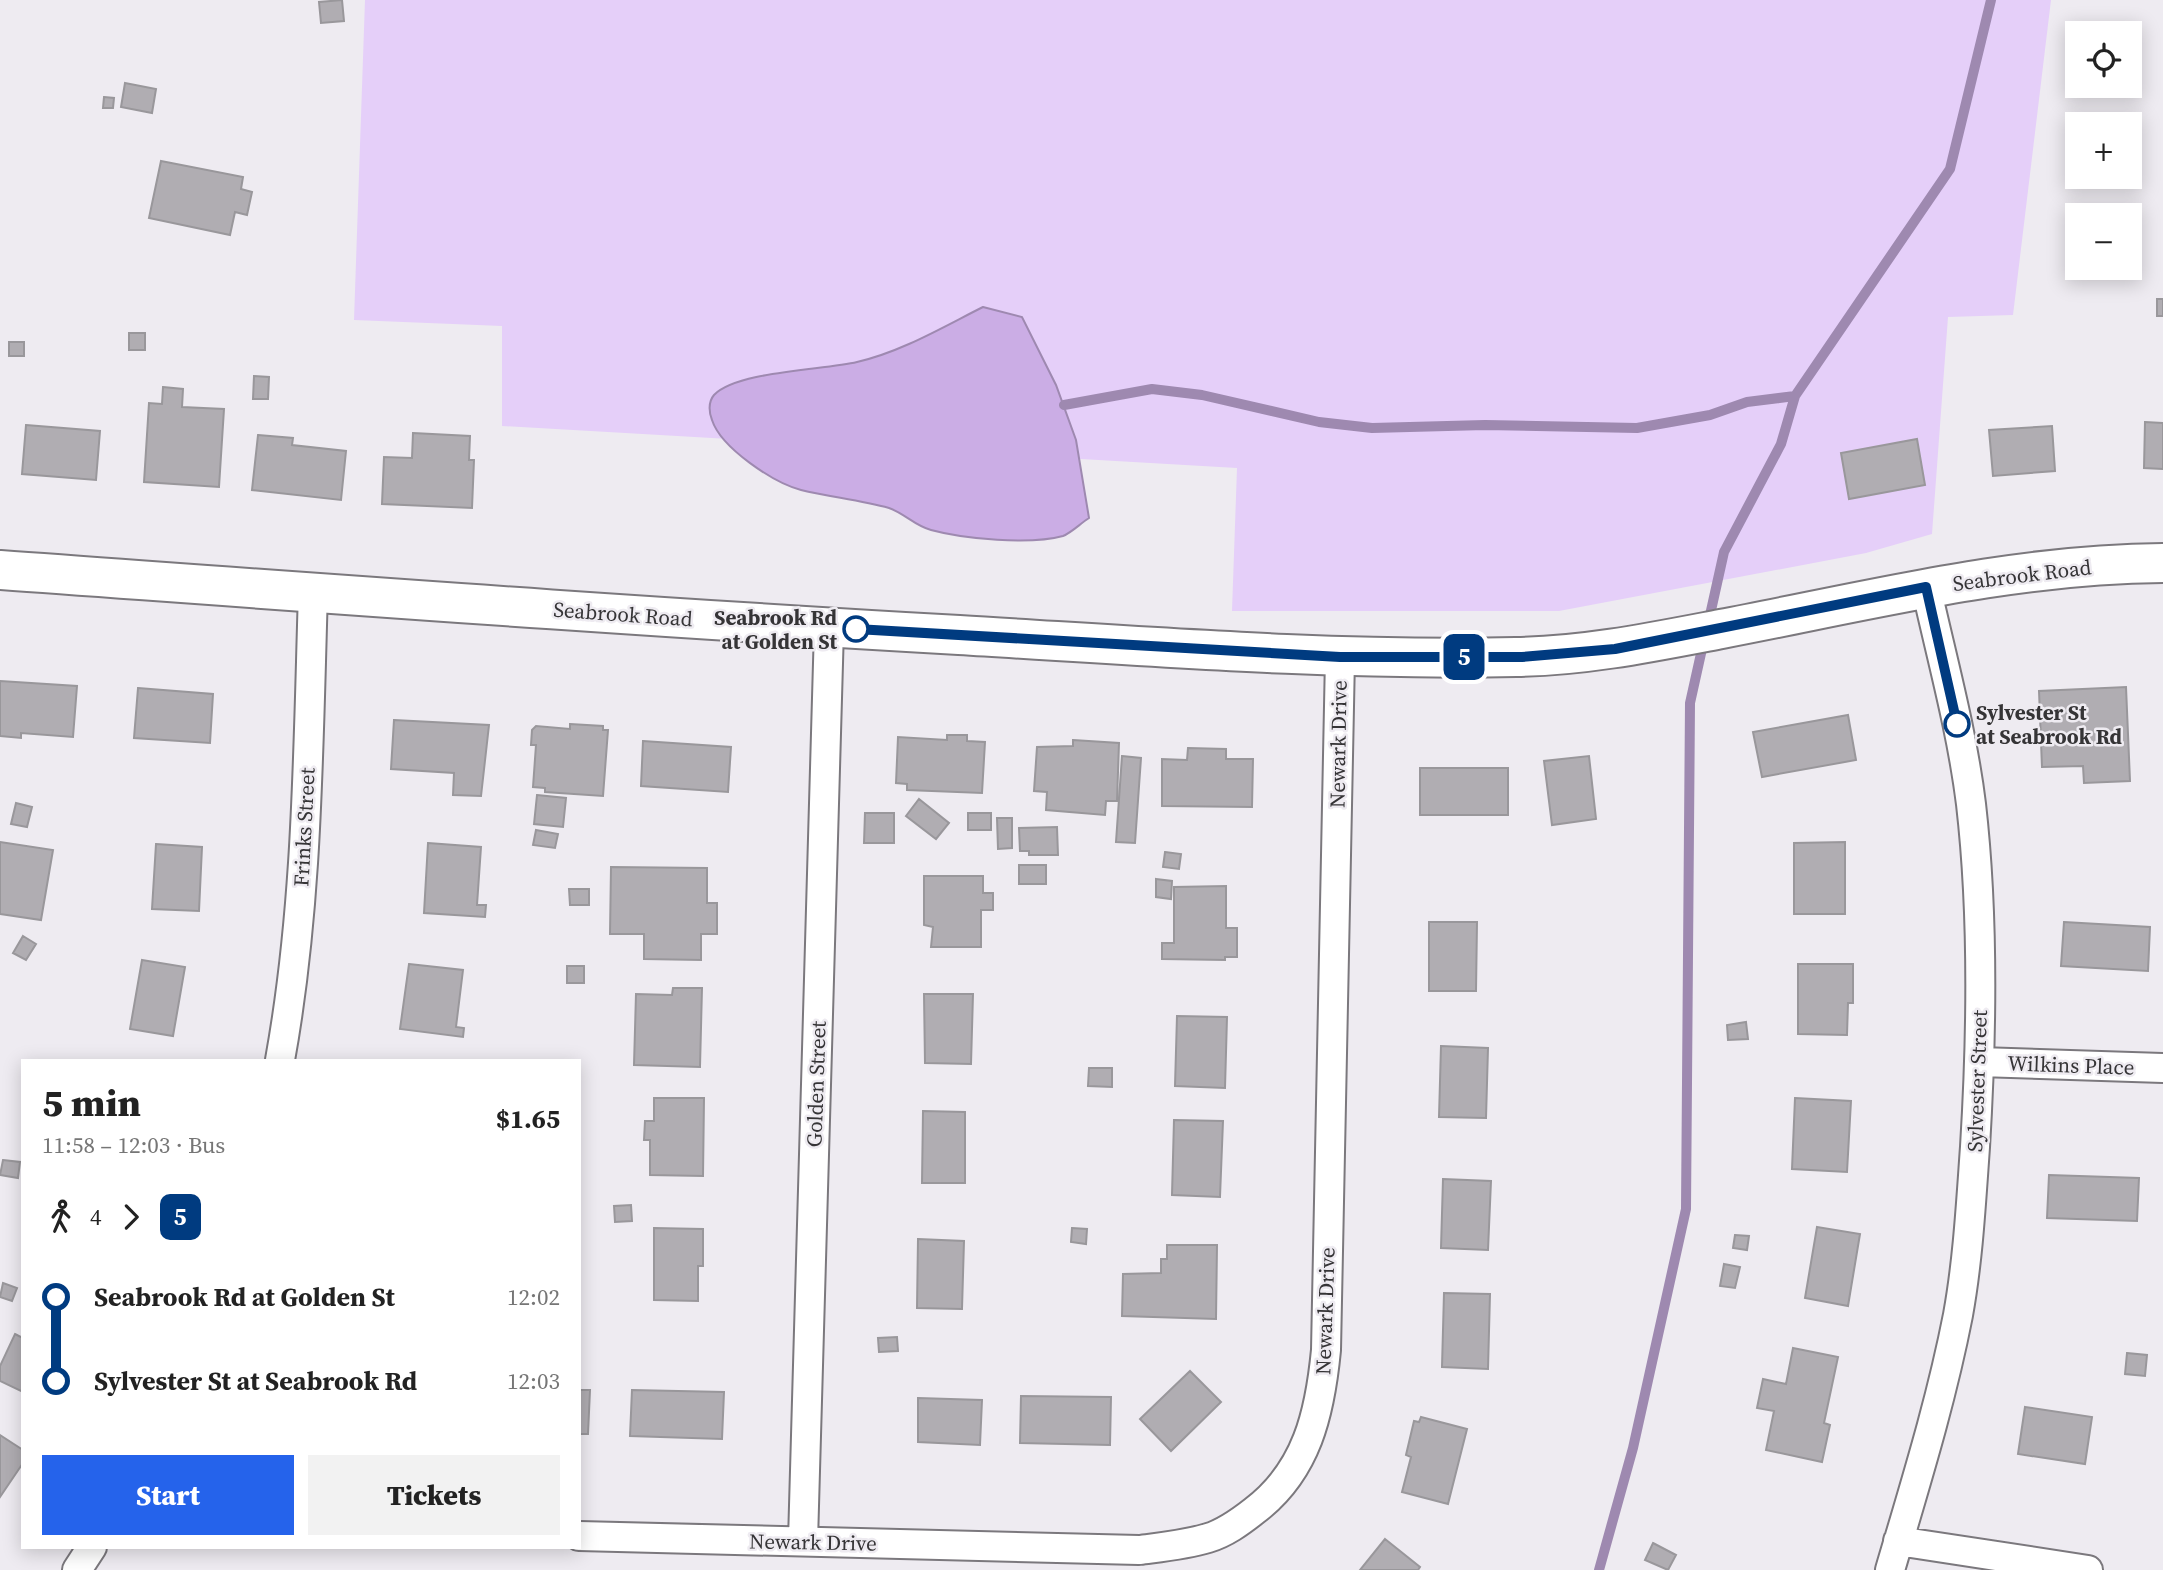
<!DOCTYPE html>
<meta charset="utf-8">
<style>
body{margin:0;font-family:"Source Serif 4",serif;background:#f2f2f2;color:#222;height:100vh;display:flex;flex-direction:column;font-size:26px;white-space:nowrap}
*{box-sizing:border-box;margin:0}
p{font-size:23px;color:#767676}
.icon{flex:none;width:38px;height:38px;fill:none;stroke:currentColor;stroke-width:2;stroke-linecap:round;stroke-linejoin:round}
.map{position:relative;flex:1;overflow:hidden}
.sheet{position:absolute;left:21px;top:1059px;width:560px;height:490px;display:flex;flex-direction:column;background:#fff;border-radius:0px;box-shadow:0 4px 18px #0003}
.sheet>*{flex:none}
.badge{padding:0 14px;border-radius:10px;font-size:24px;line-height:46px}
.controls{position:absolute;left:2065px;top:21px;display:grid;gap:14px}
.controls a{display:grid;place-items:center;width:77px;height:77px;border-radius:0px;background:#fff;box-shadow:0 4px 18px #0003;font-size:35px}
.map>.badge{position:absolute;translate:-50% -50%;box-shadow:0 0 0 4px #fff}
.legs{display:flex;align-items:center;gap:10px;height:77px;padding:0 21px;font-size:23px}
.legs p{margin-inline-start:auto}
.headline{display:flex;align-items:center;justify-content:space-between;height:119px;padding:0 21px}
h1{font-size:38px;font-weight:800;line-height:52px}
.action{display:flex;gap:14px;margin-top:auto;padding:14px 21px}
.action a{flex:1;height:80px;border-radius:0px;background:#2563eb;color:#fff;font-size:28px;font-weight:800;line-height:80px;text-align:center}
.action a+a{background:#f2f2f2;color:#222}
ul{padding:0 21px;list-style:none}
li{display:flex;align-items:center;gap:24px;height:84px;font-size:26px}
li i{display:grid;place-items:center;width:10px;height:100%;margin:0 9px;background:currentColor}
li i::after{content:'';width:18px;height:18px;margin:-9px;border:5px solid;border-radius:50%;background:#fff}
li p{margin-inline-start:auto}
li:first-child i{background:linear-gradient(#0000 50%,currentColor 0)}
li:last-child i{background:linear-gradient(currentColor 50%,#0000 0)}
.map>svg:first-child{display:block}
.green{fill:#e5cff9}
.water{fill:#cbade5;stroke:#9e89b0;stroke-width:2}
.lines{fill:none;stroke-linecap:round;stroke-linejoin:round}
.stream{stroke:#9e89b0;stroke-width:10}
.building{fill:#b0adb2;stroke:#99979b;stroke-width:2}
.street-casing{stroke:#7b787d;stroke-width:32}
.secondary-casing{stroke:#7b787d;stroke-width:42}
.street{stroke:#fff;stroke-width:28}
.secondary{stroke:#fff;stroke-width:38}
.line-1-casing{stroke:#fff;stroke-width:16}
.line-1{stroke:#003b80;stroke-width:10}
.stop-1-dot{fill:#fff;stroke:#003b80;stroke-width:3.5}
.labels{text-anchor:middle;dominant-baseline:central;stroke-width:5;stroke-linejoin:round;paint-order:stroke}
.street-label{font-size:21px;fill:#353436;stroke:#eeebf1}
.stop-label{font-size:21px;font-weight:bold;fill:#353436;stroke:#eeebf1;text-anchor:end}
</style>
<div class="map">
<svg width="2163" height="1570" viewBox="0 0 2163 1570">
<rect width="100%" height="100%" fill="#eeebf1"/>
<path class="green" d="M365,0H2051L2013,315L1948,317L1932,534L1866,553L1559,611H1232L1237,468L502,426V326L354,320Z"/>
<path class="water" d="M983,307L1022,317L1056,385L1076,440L1089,518C1081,523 1071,533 1063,536C1030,545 964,539 931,530C915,526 904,513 889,508C860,500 830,497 801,490C774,483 721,448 712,420C709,413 708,402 714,395C737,371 824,370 857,362C901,352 943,327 983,307Z"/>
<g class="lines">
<path class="stream" d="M1064,405L1152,389L1202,395L1319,422L1372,428L1485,425L1637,428L1710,415L1747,402L1795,396
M1708,624L1724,552L1781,444L1795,396L1950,169L1991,0
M1599,1570L1633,1448L1686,1209L1690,703L1704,640"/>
</g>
<path class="building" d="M342,0L344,21L321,23L319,2Z
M125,83L156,89L152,113L121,107Z
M104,97L114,98L113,108H103Z
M161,161L243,177L241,189L252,192L247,215L235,212L230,235L149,218Z
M2157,299H2163V316H2157Z
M129,333H145V350H129Z
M9,342H24V356H9Z
M254,376L269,377L268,399H253Z
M163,387L183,389L182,407L224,409L219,487L144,482L149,403L162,404Z
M2145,422L2163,423V469L2144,468Z
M26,425L100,431L96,480L22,474Z
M2052,426L2055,471L1993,476L1989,430Z
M413,433L470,436L469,460H474L472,508L382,504L384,457L412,458Z
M258,435L293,438L292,445L346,451L341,500L252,490Z
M1917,439L1925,485L1849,499L1841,453Z
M0,681L77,686L73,737L21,733V738L0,736Z
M2126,687L2130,781L2084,783L2083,766L2042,767L2039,691Z
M138,688L213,694L210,743L134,738Z
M1848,715L1856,760L1762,777L1753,732Z
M394,720L489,725L481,796L453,795L454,773L391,769Z
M570,724L603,726V730H608L603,796L545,792V788L533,787L536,745H531L532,730L536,726L570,729Z
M947,735H967V741L985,742L982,793L907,790V784L896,783L898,737L947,740Z
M1073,740L1119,743L1117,801H1106L1105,815L1046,810L1047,792L1034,791L1037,747L1073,746Z
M643,741L731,747L728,792L641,786Z
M1188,748L1226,749V759H1253L1252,807L1162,806V759L1187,760Z
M1122,756L1141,758L1135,843L1116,842Z
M1589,756L1596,819L1552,825L1544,761Z
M1420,768H1508V815H1420Z
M537,795L566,798L563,827L534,824Z
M919,799L949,823L936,839L906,816Z
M16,803L32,807L27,827L11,824Z
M865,813H894V843H864Z
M968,813H991V830H968Z
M997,818H1012V848L998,849Z
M1057,827L1058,855H1029V851H1020L1019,828Z
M536,830L558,834L555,848L533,845Z
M0,842L53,850L41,920L0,914Z
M1845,842V914H1794V843Z
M428,843L481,847L477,905H486L485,917L424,913Z
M156,844L202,847L199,911L152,909Z
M1165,852L1181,854L1179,869L1163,867Z
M1019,865H1046V884H1019Z
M611,867L707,868V903H717V934H701V960L644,959V934H610Z
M924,876H983V893H993V910H981V947H931L933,927L924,925Z
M1156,879L1172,881L1171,899L1156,897Z
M1226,886V928H1237V957H1225V960L1162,959V943H1174V887Z
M569,889H589V905H570Z
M1429,922H1477L1476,991H1429Z
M2064,922L2150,927L2148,971L2061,966Z
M23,936L36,944L26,960L13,953Z
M142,960L185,967L173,1036L130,1029Z
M409,964L463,970L456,1027L464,1028L463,1037L400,1029Z
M1798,964H1853V1003H1848L1847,1035L1798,1034Z
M567,966H584V983H567Z
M673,988H702L700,1067L634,1065L636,994L672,995Z
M924,994H973L971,1064L925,1063Z
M1177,1016L1227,1017L1225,1088L1175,1086Z
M1746,1022L1748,1039L1728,1040L1727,1025Z
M1441,1046L1488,1048L1486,1118L1439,1117Z
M1089,1068H1112V1087L1088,1086Z
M654,1098H704L703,1176L650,1175V1140H644L645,1121H654Z
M1795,1098L1851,1101L1847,1172L1792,1169Z
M923,1111L965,1112V1183H922Z
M1174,1120L1223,1121L1220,1197L1172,1195Z
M3,1160L20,1162L18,1178L0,1175Z
M2049,1175L2139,1178L2137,1221L2047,1218Z
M1443,1179L1491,1181L1488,1250L1441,1248Z
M631,1205L632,1221L615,1222L614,1206Z
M1817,1227L1860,1234L1848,1306L1805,1298Z
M654,1228L703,1229V1266H698V1301L654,1300Z
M1072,1228L1087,1229L1086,1244L1071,1242Z
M1735,1235L1749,1236L1747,1250L1733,1248Z
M918,1239L964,1241L962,1309L917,1308Z
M1167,1245H1217L1216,1319L1122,1316L1123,1274L1161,1273V1259H1167Z
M1724,1264L1740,1267L1735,1288L1720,1286Z
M3,1283L17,1288L12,1301L0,1297Z
M1444,1293L1490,1294L1488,1369L1442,1367Z
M15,1334L23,1338V1392L0,1381V1366Z
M897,1337L898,1351L879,1352L878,1338Z
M1793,1348L1838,1357L1824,1423L1830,1425L1822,1462L1766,1450L1774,1411L1757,1408L1763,1379L1786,1384Z
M2127,1353L2147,1355L2145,1376L2125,1374Z
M1190,1371L1221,1402L1171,1451L1140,1419Z
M579,1390H590L588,1434H579Z
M632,1390L724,1392L722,1439L630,1436Z
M1021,1396L1111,1397L1110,1445L1020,1443Z
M918,1398L982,1400L980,1445L918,1442Z
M2025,1407L2092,1417L2085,1464L2018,1454Z
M1421,1417L1467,1429L1448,1504L1402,1492L1411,1457L1406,1455L1414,1421L1419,1422Z
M0,1435L23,1450V1463L0,1497Z
M1385,1539L1420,1567L1418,1570H1360Z
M1653,1543L1676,1555L1668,1570L1645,1560Z"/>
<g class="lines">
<defs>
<path id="street" d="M280,1060C308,906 308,749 313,592
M1980,1062L2163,1068
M579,1536L1139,1550C1162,1547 1185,1545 1208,1538C1225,1533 1240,1522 1254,1511C1307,1471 1320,1413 1326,1350L1340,657
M803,1541L829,628
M1898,1541L2088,1570
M77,1570L92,1547
M1890,1570C1915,1485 1941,1402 1958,1315C1968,1260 1971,1203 1975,1147C1982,1033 1984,917 1971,804C1962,731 1942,659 1926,587"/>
<path id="secondary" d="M0,570C320,593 639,617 959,635C1145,646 1330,661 1516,657C1585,656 1653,642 1721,629C1868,601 2012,564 2163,563"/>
</defs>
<use href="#street" class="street-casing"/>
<use href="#secondary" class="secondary-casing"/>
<use href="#street" class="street"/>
<use href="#secondary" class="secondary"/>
</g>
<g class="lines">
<defs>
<path id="line-1" d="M856,629L1340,657H1522L1615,649L1926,587L1957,724"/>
</defs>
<use href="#line-1" class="line-1-casing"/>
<use href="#line-1" class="line-1"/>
</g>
<g class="stop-1-dot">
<circle cx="856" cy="629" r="12"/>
<circle cx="1957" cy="724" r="12"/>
</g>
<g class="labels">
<g class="street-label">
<text transform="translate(2022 575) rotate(-7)">Seabrook Road</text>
<text transform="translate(623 614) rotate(4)">Seabrook Road</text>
<text transform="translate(1338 744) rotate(-89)">Newark Drive</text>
<text transform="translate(304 827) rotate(-87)">Frinks Street</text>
<text transform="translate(2071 1065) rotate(2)">Wilkins Place</text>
<text transform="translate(1977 1081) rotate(-88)">Sylvester Street</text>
<text transform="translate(816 1084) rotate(-88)">Golden Street</text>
<text transform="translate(1325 1311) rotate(-88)">Newark Drive</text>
<text transform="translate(813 1542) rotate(1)">Newark Drive</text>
</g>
<g class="stop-label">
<text x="837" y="617">Seabrook Rd<tspan x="837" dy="24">at Golden St</tspan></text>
<text x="1976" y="712" text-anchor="start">Sylvester St<tspan x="1976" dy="24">at Seabrook Rd</tspan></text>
</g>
</g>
</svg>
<div class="controls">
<a><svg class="icon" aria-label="locate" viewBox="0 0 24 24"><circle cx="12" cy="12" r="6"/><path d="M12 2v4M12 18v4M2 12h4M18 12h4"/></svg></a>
<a>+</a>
<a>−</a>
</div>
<b class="badge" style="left:1464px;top:657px;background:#003b80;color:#fff">5</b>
<section class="sheet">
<div class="headline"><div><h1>5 min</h1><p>11:58 – 12:03 · Bus</p></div><b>$1.65</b></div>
<div class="legs"><svg class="icon" aria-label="walk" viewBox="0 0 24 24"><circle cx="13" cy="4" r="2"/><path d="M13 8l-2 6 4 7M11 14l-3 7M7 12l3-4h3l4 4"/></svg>4<svg class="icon" aria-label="forward" viewBox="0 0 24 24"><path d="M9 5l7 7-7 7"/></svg><b class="badge" style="background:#003b80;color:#fff">5</b></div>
<ul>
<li><i style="color:#003b80"></i><b>Seabrook Rd at Golden St</b><p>12:02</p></li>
<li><i style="color:#003b80"></i><b>Sylvester St at Seabrook Rd</b><p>12:03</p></li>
</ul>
<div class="action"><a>Start</a><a>Tickets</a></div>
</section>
</div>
